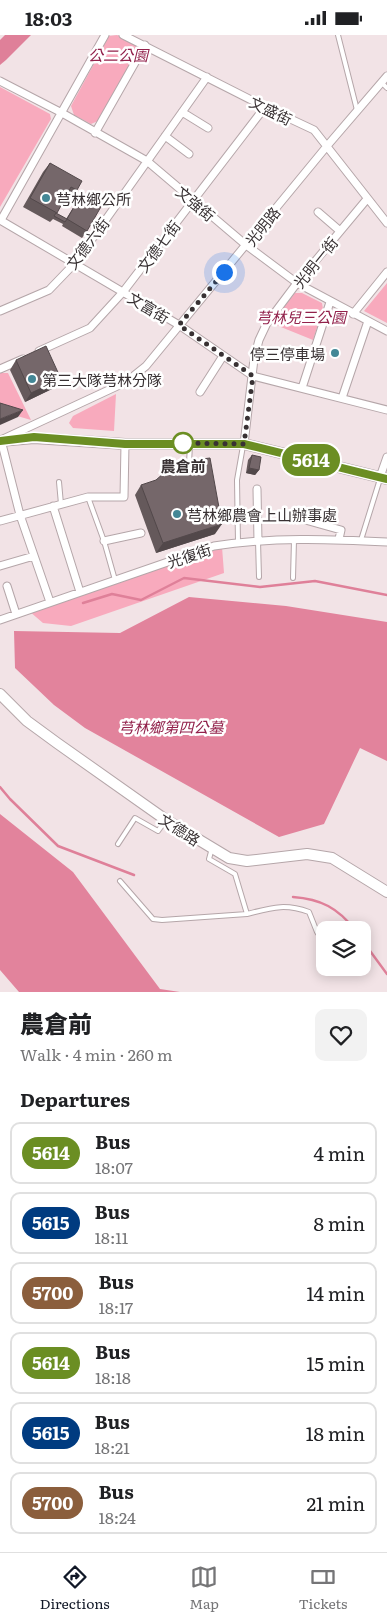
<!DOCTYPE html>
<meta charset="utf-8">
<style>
body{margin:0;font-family:Literata,"Noto Sans TC",serif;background:#f2f2f2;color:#202124;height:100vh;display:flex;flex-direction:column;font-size:19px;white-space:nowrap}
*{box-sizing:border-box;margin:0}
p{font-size:16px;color:#757577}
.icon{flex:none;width:28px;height:28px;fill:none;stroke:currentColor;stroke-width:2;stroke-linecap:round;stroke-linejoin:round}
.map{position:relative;height:957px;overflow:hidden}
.panel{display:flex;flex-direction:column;background:#fff;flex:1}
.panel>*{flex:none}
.badge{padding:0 10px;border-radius:16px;font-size:18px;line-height:32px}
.controls{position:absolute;left:316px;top:886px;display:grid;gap:10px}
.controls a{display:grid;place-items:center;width:55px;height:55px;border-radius:10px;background:#fff;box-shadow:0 2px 12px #0003;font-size:25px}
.you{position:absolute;width:25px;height:25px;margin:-12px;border:4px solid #fff;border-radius:50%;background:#1a73e8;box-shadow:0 0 0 8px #1a73e833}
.map>.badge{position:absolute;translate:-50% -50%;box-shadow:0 0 0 2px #fff}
h2{padding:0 20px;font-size:19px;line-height:45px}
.round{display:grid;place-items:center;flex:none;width:52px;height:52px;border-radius:10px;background:#f2f2f2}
.summary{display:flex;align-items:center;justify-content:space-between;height:85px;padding:0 20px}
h1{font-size:24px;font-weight:800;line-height:38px}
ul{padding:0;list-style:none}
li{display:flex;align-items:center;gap:15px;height:62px;margin:0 10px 8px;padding:0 10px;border:2px solid #e0e0e0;border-radius:10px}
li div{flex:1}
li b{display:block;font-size:19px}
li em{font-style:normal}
li .badge{min-width:55px;font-weight:700;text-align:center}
.status{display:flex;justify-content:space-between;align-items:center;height:35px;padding:0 25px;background:#fff;direction:ltr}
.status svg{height:14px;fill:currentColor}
.tabs{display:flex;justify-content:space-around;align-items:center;height:70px;border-top:1px solid #e0e0e0;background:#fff;font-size:14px;color:#757577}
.tabs a{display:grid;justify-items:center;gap:2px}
.tabs .on{color:#111827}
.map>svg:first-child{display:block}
.green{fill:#f8aabd}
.forest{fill:#e2839c}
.water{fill:#df8099}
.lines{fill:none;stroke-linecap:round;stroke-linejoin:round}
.stream{stroke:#df8099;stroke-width:2.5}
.service-casing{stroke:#b5a6a9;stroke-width:6}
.minor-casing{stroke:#b5a6a9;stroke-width:9}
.secondary-casing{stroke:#b5a6a9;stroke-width:12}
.service{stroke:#fff;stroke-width:4}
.minor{stroke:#fff;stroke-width:7}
.secondary{stroke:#fff;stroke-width:10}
.wall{fill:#65595b;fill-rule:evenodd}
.shaded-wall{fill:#52484a}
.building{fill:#75676a;stroke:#52484a}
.line-casing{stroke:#fff;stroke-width:11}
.line{stroke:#6b8e23;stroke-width:8}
.walk{stroke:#383133;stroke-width:5;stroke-dasharray:0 9}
.poi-dot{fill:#438796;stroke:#fff;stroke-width:2}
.stop-dot{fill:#fff;stroke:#6b8e23;stroke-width:2.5}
.labels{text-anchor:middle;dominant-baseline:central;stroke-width:5;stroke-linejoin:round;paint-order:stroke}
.park-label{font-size:15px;font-style:italic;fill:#92214b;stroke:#fff}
.street-label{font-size:15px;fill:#383133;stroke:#fff}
.poi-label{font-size:15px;fill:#383133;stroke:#fff;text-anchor:start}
.stop-label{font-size:15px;font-weight:bold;fill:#383133;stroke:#fff}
</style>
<div class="status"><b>18:03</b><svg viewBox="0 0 49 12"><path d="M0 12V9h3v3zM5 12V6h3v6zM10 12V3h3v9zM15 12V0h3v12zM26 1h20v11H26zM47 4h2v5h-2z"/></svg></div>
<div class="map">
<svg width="387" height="957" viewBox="0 0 387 957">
<rect width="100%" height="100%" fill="#f2e3e6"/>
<path class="green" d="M117,0L135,9L138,16L98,86L91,89L74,80L71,71L109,1Z
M0,52L50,79L51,84L0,172Z
M387,248V288L364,276Z
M295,258H302L322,268L323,274L313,305L271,288Z
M0,338H8L31,385L0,376Z
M116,359L114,396L73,393L69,388L73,381Z
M222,512L224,538L71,591L43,588L29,576L212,513Z"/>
<path class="forest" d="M189,562L286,571L387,587V726L360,713L324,789L279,802L85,693L54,670L15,633L14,596L120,598Z
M0,779L73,837L160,954L180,957H19L0,935Z"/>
<path class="water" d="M5,0H31L6,25L0,30V5Z"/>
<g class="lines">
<path class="stream" d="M83,568L112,559L141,565L184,543L260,552L315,546L387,560
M0,752L10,764L58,811L134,840
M293,862C321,864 338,873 355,895
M362,905L387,939"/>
<defs>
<path id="service" d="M338,0L357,75
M381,47L387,53
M189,428L190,410
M59,447L61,469
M88,462L104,506L115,545
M361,505L380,444
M258,506L259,542
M238,507L237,445L243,411
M293,543L294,505
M118,809L135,783L158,796L166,785
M120,846L153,884L162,885L247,879L235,839L209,824L212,813
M247,879C271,873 284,868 309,877L317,897L325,908"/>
<path id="minor" d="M123,0L265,72L314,95L387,188
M0,46L62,78L147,126L246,210L297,248L387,296
M182,77L208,93
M95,98L145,10
M165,101L189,119
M318,177L340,196
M0,185L179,290L253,341L387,375
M1,185L105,0
M0,276L49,255L75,228L207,42
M353,279L387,237
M39,316L90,293L123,257L265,72
M0,334L23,324
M302,353L330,267
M200,357L223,321
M342,363L368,286
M244,409L254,324L259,305L267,288L297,248L367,164
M380,442L387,422
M257,454L258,506
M53,471L80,557
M291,481L341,495L339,504
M0,486L88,462H124L125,409
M104,506L141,498
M0,531L34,521
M7,551L16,579
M50,567L20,480L1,405L126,347L146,331L327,111L387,41
M0,585L214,511C271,502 330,504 387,507"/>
<path id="secondary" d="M0,406L34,403L125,409H244L387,444
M0,659L27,686L57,708L166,785L229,823L247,826L307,819L332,823L387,857"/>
</defs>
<use href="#service" class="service-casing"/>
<use href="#minor" class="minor-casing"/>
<use href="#secondary" class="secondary-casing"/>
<use href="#service" class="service"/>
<use href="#minor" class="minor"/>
<use href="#secondary" class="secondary"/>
</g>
<path class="wall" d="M50,128L77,155L74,160L84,166L87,161V196L82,203L62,191L63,189L53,184L50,187L23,172L43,137ZM66,162L80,171L79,173L75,170L66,184L56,178Z
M16,325L61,344L54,353L25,367L10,335Z
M252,420L259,435L255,440L246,438L248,425Z
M141,450L215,499L156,518L135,460Z"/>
<path class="shaded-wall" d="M61,344L54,353L25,367L31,358Z
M23,375L18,382L0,390V384Z
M249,433L259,435L255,440L246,438Z
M222,489L215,499L156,518L163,508Z"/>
<path class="building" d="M50,128L82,146L77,155L71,152L57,178L30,163Z
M74,159L84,166L82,168L72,162Z
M87,161L102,170L87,196L67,184L75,170L80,173Z
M56,178L67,184L65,187L54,181Z
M46,311L61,344L31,358L16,325Z
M0,368L23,375L0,384Z
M252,420L261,422L259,435L249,433Z
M210,423L222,489L163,508L141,450L156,445L173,430L186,426Z"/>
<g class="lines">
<defs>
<path id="line" d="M0,406L34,402L125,409H244L387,444"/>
</defs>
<use href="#line" class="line-casing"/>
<use href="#line" class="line"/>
<path class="walk" d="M183,408H177L244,409L253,341L179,290L224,237"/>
</g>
<g class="poi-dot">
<circle cx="46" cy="163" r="5"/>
<circle cx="335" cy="318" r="5"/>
<circle cx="32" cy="344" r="5"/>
<circle cx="177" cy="479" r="5"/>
</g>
<circle class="stop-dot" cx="183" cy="408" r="10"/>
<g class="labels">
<g class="park-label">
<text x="118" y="19">公二公園</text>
<text x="301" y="281">芎林兒三公園</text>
<text x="171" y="691">芎林鄉第四公墓</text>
</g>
<g class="street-label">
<text transform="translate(271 75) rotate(26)">文盛街</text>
<text transform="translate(196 168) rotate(40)">文強街</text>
<text transform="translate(262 191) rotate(-51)">光明路</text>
<text transform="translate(87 208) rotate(-53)">文德六街</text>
<text transform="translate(158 211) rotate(-53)">文德七街</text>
<text transform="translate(315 227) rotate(-51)">光明一街</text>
<text transform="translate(149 272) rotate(31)">文富街</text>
<text transform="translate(189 520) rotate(-18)">光復街</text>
<text transform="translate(180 794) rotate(33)">文德路</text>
</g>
<g class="poi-label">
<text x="56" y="163">芎林鄉公所</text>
<text x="325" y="318" text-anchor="end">停三停車場</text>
<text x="42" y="344">第三大隊芎林分隊</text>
<text x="187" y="479">芎林鄉農會上山辦事處</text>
</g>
<g class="stop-label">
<text x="183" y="430">農倉前</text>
</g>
</g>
</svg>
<div class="controls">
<a><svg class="icon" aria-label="layers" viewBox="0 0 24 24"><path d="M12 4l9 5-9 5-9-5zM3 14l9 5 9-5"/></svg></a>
</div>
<div class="you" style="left:224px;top:237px"></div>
<b class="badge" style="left:311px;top:425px;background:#6b8e23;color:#fff">5614</b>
</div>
<section class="panel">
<div class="summary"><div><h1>農倉前</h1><p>Walk · 4 min · 260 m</p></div><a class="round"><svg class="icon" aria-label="heart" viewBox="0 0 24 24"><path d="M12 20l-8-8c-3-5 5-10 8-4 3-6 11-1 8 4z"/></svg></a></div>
<h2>Departures</h2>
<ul>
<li><span class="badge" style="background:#6b8e23;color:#fff">5614</span><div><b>Bus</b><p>18:07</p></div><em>4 min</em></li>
<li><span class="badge" style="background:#003b80;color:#fff">5615</span><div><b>Bus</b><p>18:11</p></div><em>8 min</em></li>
<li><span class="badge" style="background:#8b5e3c;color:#fff">5700</span><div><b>Bus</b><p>18:17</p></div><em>14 min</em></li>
<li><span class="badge" style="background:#6b8e23;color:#fff">5614</span><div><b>Bus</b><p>18:18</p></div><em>15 min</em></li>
<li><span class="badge" style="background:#003b80;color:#fff">5615</span><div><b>Bus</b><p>18:21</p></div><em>18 min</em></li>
<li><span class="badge" style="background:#8b5e3c;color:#fff">5700</span><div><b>Bus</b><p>18:24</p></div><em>21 min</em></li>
</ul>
</section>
<nav class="tabs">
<a class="on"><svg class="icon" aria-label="directions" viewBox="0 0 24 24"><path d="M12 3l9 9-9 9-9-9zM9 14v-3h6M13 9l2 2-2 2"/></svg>Directions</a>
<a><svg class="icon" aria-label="map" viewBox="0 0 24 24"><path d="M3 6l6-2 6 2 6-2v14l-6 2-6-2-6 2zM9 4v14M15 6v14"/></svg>Map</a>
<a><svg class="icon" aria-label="tickets" viewBox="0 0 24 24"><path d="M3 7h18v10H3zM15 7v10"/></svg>Tickets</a>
</nav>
